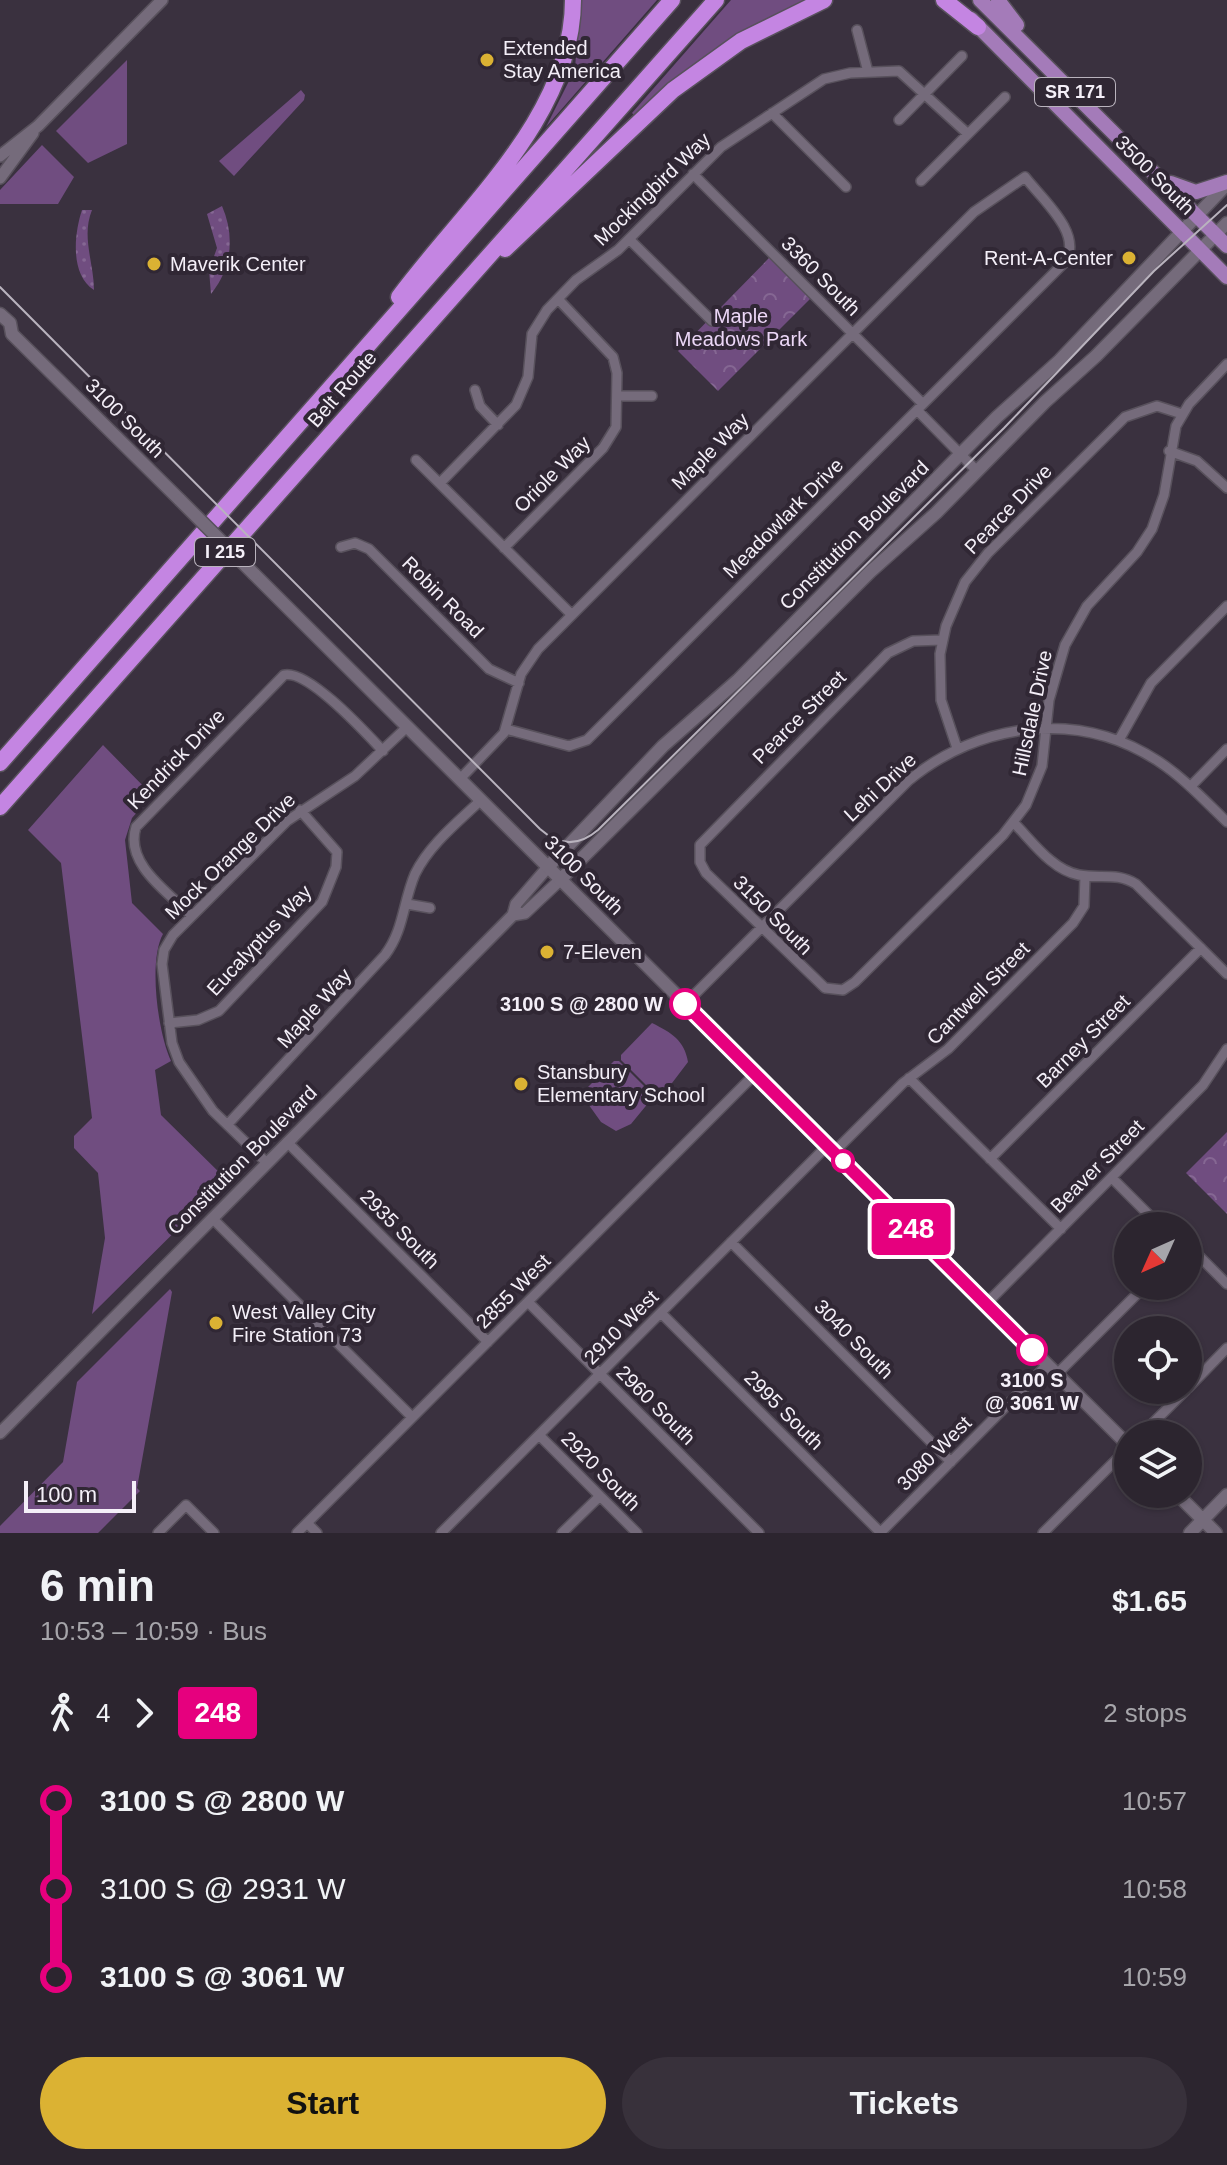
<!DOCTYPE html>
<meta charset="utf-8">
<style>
body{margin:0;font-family:Helvetica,sans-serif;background:#38313b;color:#f1f3f6;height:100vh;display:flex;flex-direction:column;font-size:30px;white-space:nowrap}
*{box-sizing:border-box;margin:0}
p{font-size:26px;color:#a6a5aa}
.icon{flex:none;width:44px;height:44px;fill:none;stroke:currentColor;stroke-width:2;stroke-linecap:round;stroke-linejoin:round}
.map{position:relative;height:1533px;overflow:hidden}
.sheet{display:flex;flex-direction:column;background:#2c252f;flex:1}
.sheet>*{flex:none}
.badge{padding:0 16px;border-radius:6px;font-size:28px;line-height:52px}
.needle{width:52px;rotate:225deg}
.controls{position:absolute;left:1114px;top:1212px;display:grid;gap:16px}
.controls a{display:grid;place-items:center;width:88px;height:88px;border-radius:50%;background:#2c252f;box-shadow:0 2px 6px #0004,0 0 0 2px #48424b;font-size:40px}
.scale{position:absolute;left:24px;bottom:20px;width:112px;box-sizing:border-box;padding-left:8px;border:4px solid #f4eff8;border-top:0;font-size:22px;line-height:28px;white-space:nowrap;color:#f4eff8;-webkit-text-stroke:6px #302734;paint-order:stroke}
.map>.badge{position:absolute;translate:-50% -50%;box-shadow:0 0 0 4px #fff}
.legs{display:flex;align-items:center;gap:12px;height:88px;padding:0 40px;font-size:26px}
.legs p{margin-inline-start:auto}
.overview{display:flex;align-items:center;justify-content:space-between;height:136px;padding:0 40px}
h1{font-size:44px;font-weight:700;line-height:60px}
.button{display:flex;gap:16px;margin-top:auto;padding:16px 40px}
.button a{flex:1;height:92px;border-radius:48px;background:#dbb233;color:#111;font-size:32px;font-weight:700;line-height:92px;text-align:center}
.button a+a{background:#38313b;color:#f1f3f6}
ul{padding:0 40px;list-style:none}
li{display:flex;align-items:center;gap:28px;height:88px;font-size:30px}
li i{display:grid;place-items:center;width:12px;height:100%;margin:0 10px;background:currentColor}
li i::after{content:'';width:20px;height:20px;margin:-10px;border:6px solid;border-radius:50%;background:#2c252f}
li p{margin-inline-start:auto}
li:first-child i{background:linear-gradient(#0000 50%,currentColor 0)}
li:last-child i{background:linear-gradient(currentColor 50%,#0000 0)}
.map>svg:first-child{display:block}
.grass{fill:#704d80}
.park{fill:url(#park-crowns)}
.garden{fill:url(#garden-dots)}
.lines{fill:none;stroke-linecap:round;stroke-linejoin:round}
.minor-casing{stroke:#58515c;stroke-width:12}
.tertiary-casing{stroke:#58515c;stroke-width:14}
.secondary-casing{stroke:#58515c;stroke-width:15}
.primary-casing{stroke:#58515c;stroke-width:17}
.motorway-casing{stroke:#58515c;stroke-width:19}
.minor{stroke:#756b7b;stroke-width:9}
.tertiary{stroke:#756b7b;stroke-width:11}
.secondary{stroke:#756b7b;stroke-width:12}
.primary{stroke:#a47bb9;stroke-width:14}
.motorway{stroke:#c485e2;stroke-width:16}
.tram{stroke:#b9b3be;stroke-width:2}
.secondary-bridge-casing{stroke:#58515c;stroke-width:15;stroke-linecap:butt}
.secondary-bridge{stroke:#756b7b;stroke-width:12}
.line-1-casing{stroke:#fff;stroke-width:18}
.line-1{stroke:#e6007e;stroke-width:12}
.poi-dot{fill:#dbb233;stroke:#302734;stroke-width:3}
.stop-1-dot{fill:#fff;stroke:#e6007e;stroke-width:4}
.labels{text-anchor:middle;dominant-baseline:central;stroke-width:8;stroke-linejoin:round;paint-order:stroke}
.shield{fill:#302734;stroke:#b9b3bd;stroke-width:2}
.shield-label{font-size:18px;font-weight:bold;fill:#f4eff8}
.poi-label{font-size:20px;fill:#f4eff8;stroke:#302734;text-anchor:start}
.street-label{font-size:20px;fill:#f4eff8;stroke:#302734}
.park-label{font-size:20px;fill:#ecd7f7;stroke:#302734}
.stop-label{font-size:20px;font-weight:bold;fill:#f4eff8;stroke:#302734;text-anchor:end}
</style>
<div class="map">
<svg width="1227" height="1533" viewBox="0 0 1227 1533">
<defs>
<pattern id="park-crowns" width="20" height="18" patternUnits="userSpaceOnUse" patternTransform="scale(2)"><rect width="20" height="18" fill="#704d80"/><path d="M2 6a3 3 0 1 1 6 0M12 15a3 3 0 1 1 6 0" fill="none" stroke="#856793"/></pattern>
<pattern id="garden-dots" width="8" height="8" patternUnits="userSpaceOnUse" patternTransform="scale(2)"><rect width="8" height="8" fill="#704d80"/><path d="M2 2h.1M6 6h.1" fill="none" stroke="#856793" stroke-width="1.8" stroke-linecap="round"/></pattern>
</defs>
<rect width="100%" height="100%" fill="#3a313f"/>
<path class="grass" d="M580,0H657L546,127L575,69Z
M731,0H815L635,116L632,113Z
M127,60V144L88,163L56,131Z
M301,90L305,95L304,100L234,176L219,161Z
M42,145L74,177L58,204H0V190Z
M103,745L152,795L132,818L125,840L132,903L163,934C148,961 158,1033 171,1061L155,1070L161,1115L227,1180L92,1314L105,1238L98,1173L74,1148V1136L92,1118L61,863L28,830Z
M652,1023C672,1033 684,1040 688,1062L669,1087L655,1094L621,1060V1055Z
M614,1061H619L654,1096L631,1124L616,1131L601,1122L581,1094Z
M170,1289L172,1292L137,1488L140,1491L98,1533H0V1526L63,1462L77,1382Z"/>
<path class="park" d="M770,257L811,298L718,391L678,351Z
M1227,1132V1214L1186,1173Z"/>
<path class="garden" d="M222,206C235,236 232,268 211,294L209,270L217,248L207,214Z
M82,210H92C81,237 94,263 94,290C70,275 74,234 82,210Z"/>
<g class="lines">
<defs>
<path id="minor" d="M857,30L868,72
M772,113L846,187
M899,120L962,56
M693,174L923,404
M921,181L1005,97
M629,239L712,321
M475,390L480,406L498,425
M617,396H652
M917,410L977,471
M1169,451L1197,461L1227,488
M416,460L572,615
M440,483L516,405L528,377L532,334L547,310L576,280L618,250L721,147L824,79L850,73L899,71L968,134
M341,547L355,543L369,549L489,669L519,683
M504,548L603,448L616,427L617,373L613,357L558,299
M942,640L913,641L888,653L700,845V862L706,873L825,988L843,990L855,982L1003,835L1026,805L1042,766L1049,700L1065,645L1087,606L1137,552L1152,529L1164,495L1176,426L1189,404L1227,364
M1119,740L1151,683L1227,606
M957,748L941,700L940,654L946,626L965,582L988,553L1125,417L1157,406L1182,414
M460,779L504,733L521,674L538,649L974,212L1025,177C1041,198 1084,234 1065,262L587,740L569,746L506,729
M1191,786L1227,749
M1014,823C1032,841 1052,870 1079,875C1100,879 1117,872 1136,884L1227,974
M407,904L430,908
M192,916C169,893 124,864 136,827L284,675C308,669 366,733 383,751
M685,1004L908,781C979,722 1079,709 1158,761C1184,778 1205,801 1227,822
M169,1023L198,1020L219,1011L322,902L336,867L337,852L300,810
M909,1078L1061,1229
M228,1124L385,955C404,930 403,902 415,874C429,845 458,822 481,800
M287,1142L488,1342
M834,1152L903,1083L948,1049L1073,923L1084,906L1085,876
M990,1159L1201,948
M267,1163L213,1111L179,1062L172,1043L162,964L164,950L173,935L287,821L355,776L407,727
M1112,1178L1150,1216L1167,1226
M212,1218L412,1417
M731,1242L951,1462
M1188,1245L1227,1284
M528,1302L759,1533
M986,1304L1203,1085L1227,1049
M661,1313L881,1533
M1057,1374L1145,1286
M1188,1388L1227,1348
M1142,1434L1186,1390
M539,1435L637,1533
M307,1523L317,1533
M158,1533L186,1505L214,1533
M297,1533L755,1074
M441,1533L827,1146
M562,1533L600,1496
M880,1533L1047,1365
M1043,1533L1128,1448"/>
<path id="tertiary" d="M0,156L38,126L162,0
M0,178L33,133
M513,915L525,913L560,880
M0,1433L513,915L516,904L548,867"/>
<path id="secondary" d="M0,314L10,323L12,334L180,500
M254,574L1128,1445
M548,867L663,746L738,680L997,417L1060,360L1227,184
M560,880L870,572L936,513L1045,402L1096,356L1227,223
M1177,1494L1216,1533
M1190,1533L1227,1495"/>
<path id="primary" d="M980,0L1227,246
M998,0L1017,25
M971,19L1227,277
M1171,183L1196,192L1227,182"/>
<path id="motorway" d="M944,0L978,27
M505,249L673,90L741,41L824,0
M399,297C464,209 573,116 573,0
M0,763L672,0
M0,807L716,0"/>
</defs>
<use href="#minor" class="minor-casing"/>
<use href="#tertiary" class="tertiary-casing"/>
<use href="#secondary" class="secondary-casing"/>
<use href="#primary" class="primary-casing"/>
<use href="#motorway" class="motorway-casing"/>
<use href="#minor" class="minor"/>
<use href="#tertiary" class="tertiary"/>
<use href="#secondary" class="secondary"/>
<use href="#primary" class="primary"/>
<use href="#motorway" class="motorway"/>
<path class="tram" d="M0,287L540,829C559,846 578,847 598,830L1004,428L1154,271L1227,205"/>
<defs>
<path id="secondary-bridge" d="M180,500L254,574"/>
</defs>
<use href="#secondary-bridge" class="secondary-bridge-casing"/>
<use href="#secondary-bridge" class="secondary-bridge"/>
</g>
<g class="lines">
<defs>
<path id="line-1" d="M685,1004L1032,1350"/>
</defs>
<use href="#line-1" class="line-1-casing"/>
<use href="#line-1" class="line-1"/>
</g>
<g class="poi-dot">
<circle cx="487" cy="60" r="8"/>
<circle cx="1129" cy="258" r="8"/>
<circle cx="154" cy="264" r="8"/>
<circle cx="547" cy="952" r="8"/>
<circle cx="521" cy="1084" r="8"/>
<circle cx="216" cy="1323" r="8"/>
</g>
<g class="stop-1-dot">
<circle cx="685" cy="1004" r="14"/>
<circle cx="843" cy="1161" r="10"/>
<circle cx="1032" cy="1350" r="14"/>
</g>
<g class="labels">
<g class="shield">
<rect x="1035" y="78" width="80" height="28" rx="6"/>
<rect x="195" y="538" width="60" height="28" rx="6"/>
</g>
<g class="shield-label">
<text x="1075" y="92">SR 171</text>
<text x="225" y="552">I 215</text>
</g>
<g class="poi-label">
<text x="503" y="48">Extended<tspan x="503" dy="23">Stay America</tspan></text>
<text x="1113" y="258" text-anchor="end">Rent-A-Center</text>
<text x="170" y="264">Maverik Center</text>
<text x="563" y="952">7-Eleven</text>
<text x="537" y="1072">Stansbury<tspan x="537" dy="23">Elementary School</tspan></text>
<text x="232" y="1312">West Valley City<tspan x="232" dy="23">Fire Station 73</tspan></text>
</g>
<g class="street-label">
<text transform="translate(1155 175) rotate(45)">3500 South</text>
<text transform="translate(652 189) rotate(-44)">Mockingbird Way</text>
<text transform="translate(821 276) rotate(45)">3360 South</text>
<text transform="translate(342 389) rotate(-49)">Belt Route</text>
<text transform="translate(125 418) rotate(45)">3100 South</text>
<text transform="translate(710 451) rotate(-45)">Maple Way</text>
<text transform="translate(552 474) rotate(-45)">Oriole Way</text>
<text transform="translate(1008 509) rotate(-46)">Pearce Drive</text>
<text transform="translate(783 518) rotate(-45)">Meadowlark Drive</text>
<text transform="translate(854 535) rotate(-45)">Constitution Boulevard</text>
<text transform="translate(443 597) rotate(45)">Robin Road</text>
<text transform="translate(1032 713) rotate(-78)">Hillsdale Drive</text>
<text transform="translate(799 717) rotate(-45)">Pearce Street</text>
<text transform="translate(176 759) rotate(-46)">Kendrick Drive</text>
<text transform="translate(880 787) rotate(-43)">Lehi Drive</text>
<text transform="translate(230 856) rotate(-44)">Mock Orange Drive</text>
<text transform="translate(584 875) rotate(45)">3100 South</text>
<text transform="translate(773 915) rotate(45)">3150 South</text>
<text transform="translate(259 940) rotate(-47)">Eucalyptus Way</text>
<text transform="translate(978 993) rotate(-45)">Cantwell Street</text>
<text transform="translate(314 1008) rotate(-48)">Maple Way</text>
<text transform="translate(1083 1041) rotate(-45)">Barney Street</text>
<text transform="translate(242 1160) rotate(-45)">Constitution Boulevard</text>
<text transform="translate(1097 1166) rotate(-45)">Beaver Street</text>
<text transform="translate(400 1229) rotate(45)">2935 South</text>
<text transform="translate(513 1291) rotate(-45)">2855 West</text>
<text transform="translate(621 1327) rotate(-45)">2910 West</text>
<text transform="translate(854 1339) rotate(45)">3040 South</text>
<text transform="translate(656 1405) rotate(45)">2960 South</text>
<text transform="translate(784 1410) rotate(45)">2995 South</text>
<text transform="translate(934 1453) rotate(-45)">3080 West</text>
<text transform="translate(601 1471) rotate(45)">2920 South</text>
</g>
<g class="park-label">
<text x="741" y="316">Maple<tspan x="741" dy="23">Meadows Park</tspan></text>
</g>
<g class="stop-label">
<text x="663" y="1004">3100 S @ 2800 W</text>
<text x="1032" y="1380" text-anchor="middle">3100 S<tspan x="1032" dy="23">@ 3061 W</tspan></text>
</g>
</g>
</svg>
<div class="controls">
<a><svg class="needle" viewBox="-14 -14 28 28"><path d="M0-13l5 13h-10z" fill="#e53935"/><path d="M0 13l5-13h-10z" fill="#a6a5aa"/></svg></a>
<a><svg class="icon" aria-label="locate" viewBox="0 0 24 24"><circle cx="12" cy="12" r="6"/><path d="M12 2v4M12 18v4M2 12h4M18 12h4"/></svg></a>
<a><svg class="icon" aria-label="layers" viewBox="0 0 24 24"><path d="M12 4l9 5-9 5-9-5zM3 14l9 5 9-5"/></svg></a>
</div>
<div class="scale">100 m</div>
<b class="badge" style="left:911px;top:1229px;background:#e6007e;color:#fff">248</b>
</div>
<section class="sheet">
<div class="overview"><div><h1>6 min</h1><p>10:53 – 10:59 · Bus</p></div><b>$1.65</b></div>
<div class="legs"><svg class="icon" aria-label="walk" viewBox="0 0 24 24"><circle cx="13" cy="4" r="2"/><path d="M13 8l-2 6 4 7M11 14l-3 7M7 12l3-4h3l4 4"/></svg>4<svg class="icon" aria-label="forward" viewBox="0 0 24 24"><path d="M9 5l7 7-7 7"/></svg><b class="badge" style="background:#e6007e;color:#fff">248</b><p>2 stops</p></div>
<ul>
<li><i style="color:#e6007e"></i><b>3100 S @ 2800 W</b><p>10:57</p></li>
<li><i style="color:#e6007e"></i><span>3100 S @ 2931 W</span><p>10:58</p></li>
<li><i style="color:#e6007e"></i><b>3100 S @ 3061 W</b><p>10:59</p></li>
</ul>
<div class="button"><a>Start</a><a>Tickets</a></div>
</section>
